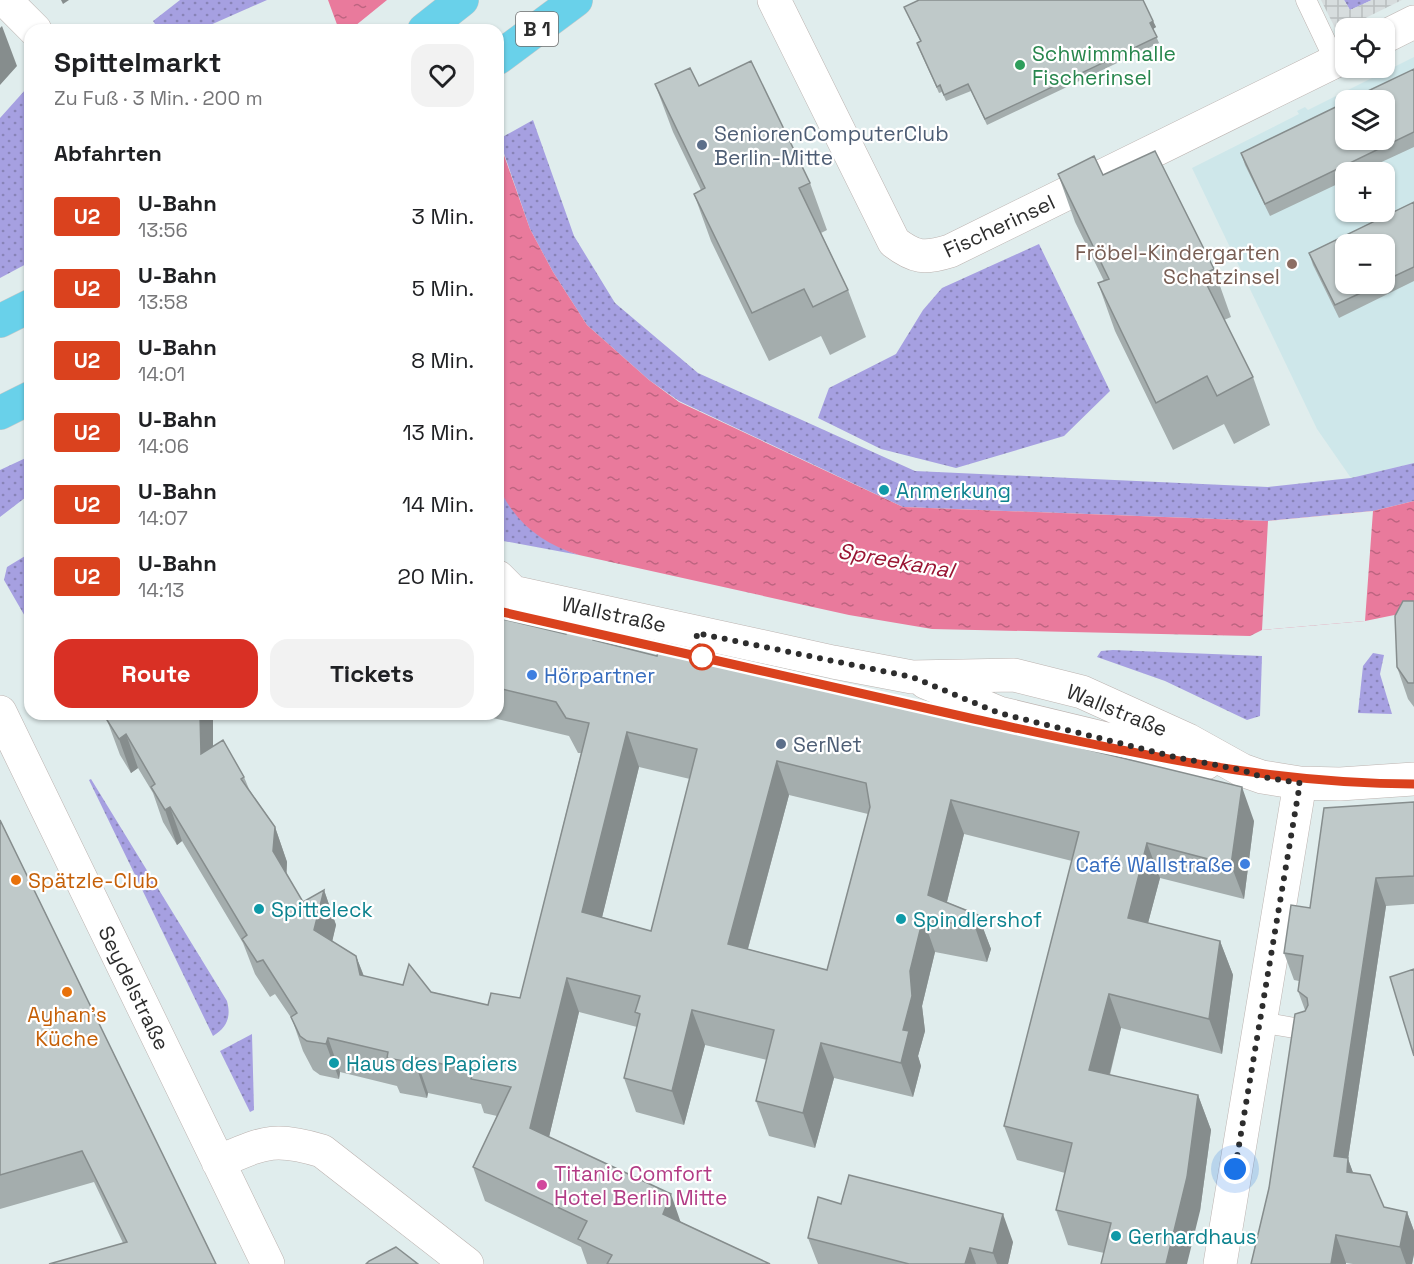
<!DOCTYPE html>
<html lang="de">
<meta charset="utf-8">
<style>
body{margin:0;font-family:"Space Grotesk",sans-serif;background:#f2f2f2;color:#202124;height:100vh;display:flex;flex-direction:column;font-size:22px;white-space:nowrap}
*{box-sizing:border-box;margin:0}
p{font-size:20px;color:#757577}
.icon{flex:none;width:33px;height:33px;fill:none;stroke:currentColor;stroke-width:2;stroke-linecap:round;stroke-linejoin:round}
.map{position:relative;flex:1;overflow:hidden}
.details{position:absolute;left:24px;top:24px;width:480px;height:696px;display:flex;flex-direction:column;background:#fff;border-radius:18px;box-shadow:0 2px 4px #0004}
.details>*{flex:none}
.badge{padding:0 12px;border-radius:4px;font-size:21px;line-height:39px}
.fabs{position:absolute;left:1335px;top:18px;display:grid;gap:12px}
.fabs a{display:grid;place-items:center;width:60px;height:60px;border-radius:12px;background:#fff;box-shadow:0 2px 4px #0004;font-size:30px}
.you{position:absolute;width:30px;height:30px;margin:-15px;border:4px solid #fff;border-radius:50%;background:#1a73e8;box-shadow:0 0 0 9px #1a73e833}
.map>.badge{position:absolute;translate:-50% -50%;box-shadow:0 0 0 3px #fff}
h2{padding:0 30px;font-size:22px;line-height:54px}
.round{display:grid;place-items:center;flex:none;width:63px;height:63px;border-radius:18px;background:#f2f2f2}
.summary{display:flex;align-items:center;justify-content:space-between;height:102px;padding:0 30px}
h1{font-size:28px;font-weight:600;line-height:45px}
.action{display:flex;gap:12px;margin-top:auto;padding:12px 30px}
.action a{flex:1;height:69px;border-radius:18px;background:#d93025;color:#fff;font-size:24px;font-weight:600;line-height:69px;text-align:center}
.action a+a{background:#f2f2f2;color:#202124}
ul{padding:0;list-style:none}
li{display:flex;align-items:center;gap:18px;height:72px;padding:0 30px}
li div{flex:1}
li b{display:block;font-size:22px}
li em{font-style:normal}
li .badge{min-width:66px;font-weight:700;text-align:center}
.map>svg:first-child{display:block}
.education{fill:#cee7ea;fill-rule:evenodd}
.grass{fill:url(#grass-dots)}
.plaza{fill:url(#plaza-grid)}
.water{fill:url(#water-ripples)}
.pier{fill:#e0eded}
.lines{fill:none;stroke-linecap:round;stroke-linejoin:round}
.lane-casing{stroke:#bcb3b0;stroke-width:21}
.street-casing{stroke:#bcb3b0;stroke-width:34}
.primary-casing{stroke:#c8c8c8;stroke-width:34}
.lane{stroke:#fff;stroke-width:20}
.street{stroke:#fff;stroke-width:33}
.primary{stroke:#69d1ea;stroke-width:33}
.wall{fill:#a4adad;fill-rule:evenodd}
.shaded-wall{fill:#868d8d}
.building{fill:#bfc9c9;stroke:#868d8d;stroke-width:1.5;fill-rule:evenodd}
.line-casing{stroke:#fff;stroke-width:14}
.line{stroke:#da421e;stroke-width:9}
.walk{stroke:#2d2d2d;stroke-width:6;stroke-dasharray:0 10.8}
.leisure-dot{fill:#2e9e5b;stroke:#fff;stroke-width:2}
.service-dot{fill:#5c6f8a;stroke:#fff;stroke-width:2}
.education-dot{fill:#8d6e63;stroke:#fff;stroke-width:2}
.culture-dot{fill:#0f9aa8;stroke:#fff;stroke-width:2}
.stop-dot{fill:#fff;stroke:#da421e;stroke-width:3}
.shop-dot{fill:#3f7fe0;stroke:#fff;stroke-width:2}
.food-dot{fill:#e8710a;stroke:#fff;stroke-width:2}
.hotel-dot{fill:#d1479c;stroke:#fff;stroke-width:2}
.labels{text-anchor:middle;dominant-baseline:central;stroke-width:4.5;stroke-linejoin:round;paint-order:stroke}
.shield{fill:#fff;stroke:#6c6c6c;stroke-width:1.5}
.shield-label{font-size:20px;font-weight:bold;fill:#2d2d2d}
.leisure-label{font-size:21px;fill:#27864d;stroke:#fff;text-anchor:start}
.service-label{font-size:21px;fill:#4e5e75;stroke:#fff;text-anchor:start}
.street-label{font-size:21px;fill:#2d2d2d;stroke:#fff}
.education-label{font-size:21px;fill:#785e54;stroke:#fff;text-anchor:end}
.culture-label{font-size:21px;fill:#0d838f;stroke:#fff;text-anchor:start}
.shop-label{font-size:21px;fill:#366cbe;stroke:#fff;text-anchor:start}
.food-label{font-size:21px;fill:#c56008;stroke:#fff;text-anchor:start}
.hotel-label{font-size:21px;fill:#b23c85;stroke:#fff;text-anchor:start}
.water-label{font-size:22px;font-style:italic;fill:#991533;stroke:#fff}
</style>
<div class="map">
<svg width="1414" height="1264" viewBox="0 0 1414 1264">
<defs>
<pattern id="grass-dots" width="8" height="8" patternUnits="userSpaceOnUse" patternTransform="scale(1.5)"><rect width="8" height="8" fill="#a6a0e1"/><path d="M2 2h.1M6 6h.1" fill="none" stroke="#8883b7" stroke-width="1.8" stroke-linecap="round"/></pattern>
<pattern id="plaza-grid" width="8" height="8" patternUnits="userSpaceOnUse" patternTransform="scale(1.5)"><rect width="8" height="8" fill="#d7ddde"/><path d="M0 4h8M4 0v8" fill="none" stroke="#b9bebf"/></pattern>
<pattern id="water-ripples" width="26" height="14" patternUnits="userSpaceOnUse" patternTransform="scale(1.5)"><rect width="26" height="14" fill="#e97a9c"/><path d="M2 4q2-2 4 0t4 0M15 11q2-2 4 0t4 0" fill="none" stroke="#bd6480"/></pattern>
</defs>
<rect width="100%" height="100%" fill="#e0eded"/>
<path class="education" d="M1414,57V463L1351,478L1317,429L1192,168L1299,114L1297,111L1305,107L1308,110ZM1346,100H1384V140H1346ZM1346,172H1384V212H1346ZM1346,244H1384V284H1346Z"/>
<path class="grass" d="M180,0H267L199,30H159L153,21Z
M1344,0H1372L1350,10Z
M26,89L30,94V262L0,278V118Z
M533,120L574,236L615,303L698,373L915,471L1268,487L1351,478L1414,463V501L1373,511L1268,521L903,507L679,401L649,380L587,325L553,272L530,229L499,139Z
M1039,244L1110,391L1064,436L956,468L881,449L818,418L829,388L896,354L923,310L942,288Z
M30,456V494L0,517V470Z
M498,485C513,519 545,544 579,555L498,540Z
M30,553V625L4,580L7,567Z
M1113,650L1262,656L1260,716L1247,720L1165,681L1097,657L1101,651Z
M1373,653L1384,655L1380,674L1392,714L1358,713L1363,666Z
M91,779L227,1001C231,1016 228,1027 213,1036L89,780Z
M252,1034L254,1110L250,1112L220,1051Z"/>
<path class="plaza" d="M1321,0H1344L1350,10L1372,0H1402L1337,32Z"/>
<path class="water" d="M328,0H447L458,30H339Z
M498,138L530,229L553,272L587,325L649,380L679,402L903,507L1268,521L1373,511L1414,501V611L1365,621L1262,630L1250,636L932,629L849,615L579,555C542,544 513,521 498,485Z"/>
<path class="pier" d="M387,0H450L461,30H350Z
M1373,511L1365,621L1262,630L1268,521Z"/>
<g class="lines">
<defs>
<path id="lane" d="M1306,0L1335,61
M1260,1022L1306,1030"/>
<path id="street" d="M5,0L35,30
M774,0L894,242C915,258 924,259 950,251L1346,56
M1384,37L1414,22
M498,577L513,592L833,662L912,677L1014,675L1082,692L1188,740L1242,770L1262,777L1300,783L1340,784L1414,779
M925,682L999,713L1206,763
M0,712L268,1264
M218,1162C263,1143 273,1136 322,1151L467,1264
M1220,1264L1300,783"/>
<path id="primary" d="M424,30L462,0
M498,58L576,0
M0,321L30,306
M0,413L30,398"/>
</defs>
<use href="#lane" class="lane-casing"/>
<use href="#street" class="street-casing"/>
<use href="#primary" class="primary-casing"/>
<use href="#lane" class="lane"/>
<use href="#street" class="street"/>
<use href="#primary" class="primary"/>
</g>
<path class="wall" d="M904,7L1153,21L1156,27L1153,29L1159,43L987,125L971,91L946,101L942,92L939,93L919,49L917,43L920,41Z
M1414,69V147L1360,172H1346V180L1270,216L1245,165L1241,153Z
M655,84L699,86L810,183L827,230L821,233L848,290L866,337L830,355L821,336L769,361L711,241L694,194L701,190L673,132Z
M1058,174L1103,175L1214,269L1231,317L1224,320L1253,377L1270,425L1234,444L1224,424L1173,450L1115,331L1098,283L1104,281L1075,222Z
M1414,202V281L1339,318L1313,265L1309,253ZM1384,244V284H1346Z
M1414,601V707L1408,699L1397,667Z
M498,618L566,634L594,636L596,641L657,656L938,711L939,714L1254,821L1244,899L1160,878L1148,923L1220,941L1233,975L1222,1054L1121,1028L1110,1075L1198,1095L1211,1130L1200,1211L1104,1253L1068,1245L1056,1210L1065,1173L1017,1160L1004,1126L1072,861L964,834L947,902L978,915L991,949L987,962L935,952L922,1006L925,1031L918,1056L921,1066L913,1097L834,1078L815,1148L769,1136L756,1101L767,1060L705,1045L684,1125L636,1112L624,1078L637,1027L579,1012L549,1137L681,1222L770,1264H587L581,1247L485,1201L473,1167L497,1116L484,1113L481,1104L428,1093L427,1098L400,1093L397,1086L340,1072L339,1079L320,1075L313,1070L303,1051L292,1019L275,994L270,997L255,974L243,943L182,841L177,845L163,822L153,793L138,768L131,773L120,755L107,720L108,714H213V747L244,777L249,789L275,827L287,862L286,874L303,902L324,890L336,925L332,941L356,956L364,976L488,1005L520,998L581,753H578L569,736L476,714H498ZM639,767L690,779L651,931L602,917ZM789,795L868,814L827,970L748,949Z
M1414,802V904L1386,906L1348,1159L1353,1173L1384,1207L1407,1212L1414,1231V1254L1412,1264H1353L1346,1263V1264H1251L1269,1188L1305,1010L1298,991L1299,981L1294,980L1284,953L1310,908Z
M0,820L216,1264L123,1243L94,1182L0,1209Z
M841,1204L1013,1242L1008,1264H818L808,1238Z"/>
<path class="shaded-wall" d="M61,0H69L63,4Z
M1153,21L1156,27L1153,29L1150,23Z
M2,26L17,66L0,85V28Z
M200,714H213V788L201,754Z
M627,732L639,767L595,946L582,912Z
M126,734L138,768L131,773L119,739Z
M777,761L789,795L740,978L728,944Z
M1242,787L1254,821L1244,899L1231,865Z
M951,800L964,834L942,921L928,895Z
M170,807L182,841L177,845L165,810Z
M275,827L287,862L286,886L273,851Z
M1147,843L1160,878L1140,953L1128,918Z
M1376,878L1386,906L1348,1159L1358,1186L1334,1156Z
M324,890L336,925L327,964L314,930Z
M978,915L991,949L987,962L975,927Z
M923,918L935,952L922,1006L925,1031L918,1056L921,1066L913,1097L901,1063L903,1030L910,971Z
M1220,941L1233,975L1222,1054L1209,1019Z
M356,956L369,990L360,975Z
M567,978L579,1012L543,1162L530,1128Z
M1109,994L1121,1028L1102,1104L1089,1070Z
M692,1010L705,1045L684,1125L672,1091Z
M328,1038L340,1072L339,1079L326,1044Z
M821,1043L834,1078L815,1148L803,1113Z
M416,1058L428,1093L427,1098L415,1063Z
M1198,1095L1211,1130L1200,1211L1187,1264H1166Z
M671,1194L683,1229L663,1214Z
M1407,1212L1414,1231V1254L1412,1264H1406L1400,1247Z
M1003,1214L1013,1242L1008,1264H997L993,1253Z
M1336,1235L1346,1263V1264H1331Z
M970,1248L976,1264H965Z"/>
<path class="building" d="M919,0H1143L1153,21L1150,23L1157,37L985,119L968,84L944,95L940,85L937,87L917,43L921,41L904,7Z
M751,61L810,183L799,188L848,290L813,307L804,289L752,313L694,194L705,188L655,84L690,68L699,86Z
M1414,69V132L1265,204L1241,153L1346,102V140H1384V100H1349Z
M1155,151L1214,269L1202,275L1253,377L1217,396L1207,376L1156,403L1098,283L1109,279L1058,174L1094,156L1103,175Z
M1414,202V267L1384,281V244H1346V284H1380L1335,305L1309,253Z
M1403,601H1414V683H1408L1397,667L1395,616Z
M498,618L566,634L567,631L594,636L593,640L657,656L658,652L710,661L711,656L757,668L758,666L901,704V702L938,711L937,713L1242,787L1231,865L1147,843L1128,918L1220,941L1209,1019L1109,994L1089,1070L1198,1095L1187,1177L1166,1264H1101L1111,1223L1056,1210L1072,1143L1004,1126L1079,832L951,800L928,895L978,915L975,927L923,918L910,971L912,996L903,1030L909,1031L901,1063L821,1043L803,1113L756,1101L774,1030L692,1010L672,1091L624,1078L640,1014L635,1012L640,996L567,978L530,1128L671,1194L663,1214L770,1264H607L612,1255L578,1239L587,1221L473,1167L511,1087L471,1079L473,1071L416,1058L415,1063L387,1058L388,1052L328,1038L326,1044L307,1041L300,1036L291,1017L297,1013L263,960L257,962L242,939L247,935L170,807L165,810L151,787L155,784L126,734L119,739L107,720L108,714H200L201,754L223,740L244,777L241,779L275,827L273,851L303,902L324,890L314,930L356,956L360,975L403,985L409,964L431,992L488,1005L491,993L520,998L589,723L566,718L556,702L498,688ZM627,732L697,749L651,931L582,912ZM777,761L866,783L870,807L827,970L728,944Z
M1414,802V876L1376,878L1334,1156L1348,1158L1347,1172L1370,1175L1384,1207L1407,1212L1400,1247L1336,1235L1331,1264H1251L1269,1188L1295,1014L1305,1011L1308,1005L1307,998L1298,991L1303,956L1284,953L1291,905L1310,908L1324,808Z
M0,820L216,1264H49L127,1242L82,1151L0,1175Z
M1414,969V1056L1390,977Z
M849,1175L1003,1214L993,1253L970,1248L965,1264H909L808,1238L818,1197L841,1204Z
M396,1247L418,1264H366L369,1261Z"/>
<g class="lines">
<defs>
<path id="line" d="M498,611C657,646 815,684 974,719C1120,750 1264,784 1414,784"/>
</defs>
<use href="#line" class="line-casing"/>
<use href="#line" class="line"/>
<path class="walk" d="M702,657L696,633L912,677L999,713L1179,758L1242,770L1262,777L1300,783L1235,1169"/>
</g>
<circle class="leisure-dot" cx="1020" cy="65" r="6"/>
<g class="service-dot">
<circle cx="702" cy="145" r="6"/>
<circle cx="781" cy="744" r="6"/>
</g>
<circle class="education-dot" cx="1292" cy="264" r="6"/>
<g class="culture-dot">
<circle cx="884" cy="490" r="6"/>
<circle cx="259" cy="909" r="6"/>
<circle cx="901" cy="919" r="6"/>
<circle cx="334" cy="1063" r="6"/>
<circle cx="1116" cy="1236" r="6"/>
</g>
<circle class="stop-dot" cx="702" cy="657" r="12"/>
<g class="shop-dot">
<circle cx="532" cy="675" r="6"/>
<circle cx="1245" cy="864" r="6"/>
</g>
<g class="food-dot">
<circle cx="16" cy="880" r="6"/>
<circle cx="67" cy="992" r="6"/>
</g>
<circle class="hotel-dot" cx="542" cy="1185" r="6"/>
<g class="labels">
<rect class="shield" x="516" y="12" width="42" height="34" rx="4.5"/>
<g class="shield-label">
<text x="537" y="29">B 1</text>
</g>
<g class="leisure-label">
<text x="1032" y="53">Schwimmhalle<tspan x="1032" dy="24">Fischerinsel</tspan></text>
</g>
<g class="service-label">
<text x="714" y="133">SeniorenComputerClub<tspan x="714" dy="24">Berlin-Mitte</tspan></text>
<text x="793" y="744">SerNet</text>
</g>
<g class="street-label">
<text transform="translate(999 226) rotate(-25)">Fischerinsel</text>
<text transform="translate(614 614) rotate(12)">Wallstraße</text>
<text transform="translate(1117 710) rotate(22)">Wallstraße</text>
<text transform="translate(134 988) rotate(64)">Seydelstraße</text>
</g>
<g class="education-label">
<text x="1280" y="252">Fröbel-Kindergarten<tspan x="1280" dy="24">Schatzinsel</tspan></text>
</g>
<g class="culture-label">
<text x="896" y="490">Anmerkung</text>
<text x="271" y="909">Spitteleck</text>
<text x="913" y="919">Spindlershof</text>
<text x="346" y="1063">Haus des Papiers</text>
<text x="1128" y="1236">Gerhardhaus</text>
</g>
<g class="shop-label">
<text x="544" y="675">Hörpartner</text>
<text x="1233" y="864" text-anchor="end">Café Wallstraße</text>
</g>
<g class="food-label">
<text x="28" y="880">Spätzle-Club</text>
<text x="67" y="1014" text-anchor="middle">Ayhan's<tspan x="67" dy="24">Küche</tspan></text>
</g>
<g class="hotel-label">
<text x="554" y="1173">Titanic Comfort<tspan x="554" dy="24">Hotel Berlin Mitte</tspan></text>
</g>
<g class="water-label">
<text transform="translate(896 560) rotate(10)">Spreekanal</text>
</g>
</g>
</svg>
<div class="fabs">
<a><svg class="icon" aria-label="locate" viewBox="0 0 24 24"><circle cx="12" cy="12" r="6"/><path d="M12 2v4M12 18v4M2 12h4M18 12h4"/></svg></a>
<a><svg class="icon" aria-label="layers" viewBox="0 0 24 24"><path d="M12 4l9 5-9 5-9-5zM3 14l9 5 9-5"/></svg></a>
<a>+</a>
<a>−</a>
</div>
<div class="you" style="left:1235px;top:1169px"></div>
<section class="details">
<div class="summary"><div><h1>Spittelmarkt</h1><p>Zu Fuß · 3 Min. · 200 m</p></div><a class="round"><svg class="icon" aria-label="heart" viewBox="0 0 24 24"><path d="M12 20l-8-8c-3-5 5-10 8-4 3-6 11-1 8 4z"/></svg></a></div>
<h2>Abfahrten</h2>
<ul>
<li><span class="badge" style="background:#da421e;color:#fff">U2</span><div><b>U-Bahn</b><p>13:56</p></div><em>3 Min.</em></li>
<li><span class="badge" style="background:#da421e;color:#fff">U2</span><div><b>U-Bahn</b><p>13:58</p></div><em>5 Min.</em></li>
<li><span class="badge" style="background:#da421e;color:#fff">U2</span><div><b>U-Bahn</b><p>14:01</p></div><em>8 Min.</em></li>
<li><span class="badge" style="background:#da421e;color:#fff">U2</span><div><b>U-Bahn</b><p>14:06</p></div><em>13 Min.</em></li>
<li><span class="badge" style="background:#da421e;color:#fff">U2</span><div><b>U-Bahn</b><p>14:07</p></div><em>14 Min.</em></li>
<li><span class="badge" style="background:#da421e;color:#fff">U2</span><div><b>U-Bahn</b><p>14:13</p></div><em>20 Min.</em></li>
</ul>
<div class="action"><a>Route</a><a>Tickets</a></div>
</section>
</div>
